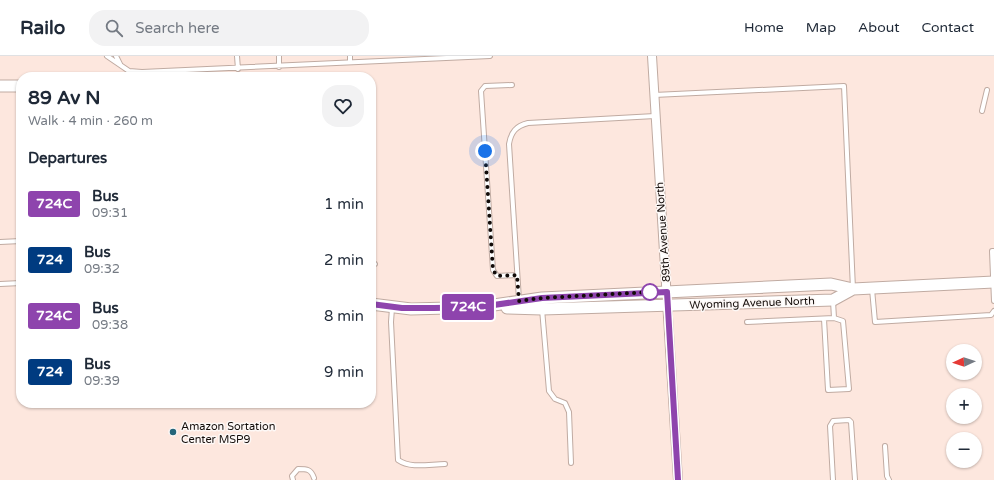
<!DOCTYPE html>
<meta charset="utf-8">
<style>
body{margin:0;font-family:"Varela Round",sans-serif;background:#f2f2f3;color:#1f2937;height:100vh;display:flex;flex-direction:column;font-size:15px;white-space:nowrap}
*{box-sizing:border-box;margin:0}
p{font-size:13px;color:#747a83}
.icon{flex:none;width:22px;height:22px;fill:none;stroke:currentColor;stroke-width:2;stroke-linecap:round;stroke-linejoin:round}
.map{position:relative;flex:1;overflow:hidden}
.drawer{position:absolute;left:16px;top:16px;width:360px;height:336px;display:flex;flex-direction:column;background:#fff;border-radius:16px;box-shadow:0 1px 3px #0004}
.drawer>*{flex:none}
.badge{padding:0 8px;border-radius:3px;font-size:14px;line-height:26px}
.needle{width:26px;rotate:267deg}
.controls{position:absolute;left:946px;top:288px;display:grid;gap:8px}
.controls a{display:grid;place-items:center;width:36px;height:36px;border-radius:50%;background:#fff;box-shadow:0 1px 3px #0004;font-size:20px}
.you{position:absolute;width:20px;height:20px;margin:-10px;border:3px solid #fff;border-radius:50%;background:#1a73e8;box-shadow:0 0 0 6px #1a73e833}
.map>.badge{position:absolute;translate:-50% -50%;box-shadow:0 0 0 2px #fff}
h2{padding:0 12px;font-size:15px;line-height:36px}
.round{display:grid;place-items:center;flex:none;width:42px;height:42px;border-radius:16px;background:#f2f2f3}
.head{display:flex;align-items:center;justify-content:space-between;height:68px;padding:0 12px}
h1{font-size:19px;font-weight:700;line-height:30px}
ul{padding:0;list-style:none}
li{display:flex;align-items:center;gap:12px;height:56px;padding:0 12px}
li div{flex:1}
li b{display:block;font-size:15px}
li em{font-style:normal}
li .badge{min-width:44px;font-weight:700;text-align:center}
header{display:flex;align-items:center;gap:24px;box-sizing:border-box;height:56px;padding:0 20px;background:#fff;border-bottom:1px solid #e0e1e3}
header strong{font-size:19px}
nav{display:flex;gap:22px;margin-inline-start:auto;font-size:14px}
.search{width:280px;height:36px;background:#f2f2f3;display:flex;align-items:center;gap:10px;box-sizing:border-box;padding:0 14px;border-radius:16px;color:#747a83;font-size:15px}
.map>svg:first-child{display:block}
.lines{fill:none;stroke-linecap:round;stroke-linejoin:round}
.lane-casing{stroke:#c0aba2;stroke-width:6}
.street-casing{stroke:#c0aba2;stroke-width:10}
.secondary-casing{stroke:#c0aba2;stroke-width:13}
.lane{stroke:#fff;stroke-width:4}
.street{stroke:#fff;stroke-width:8}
.secondary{stroke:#fff;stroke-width:11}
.line-casing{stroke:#fff;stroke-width:9}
.line{stroke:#8e44ad;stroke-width:6}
.walk{stroke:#120b08;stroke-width:4;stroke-dasharray:0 7.2}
.stop-dot{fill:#fff;stroke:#8e44ad;stroke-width:2}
.poi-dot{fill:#25657a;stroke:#fdf8f6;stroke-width:1.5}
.labels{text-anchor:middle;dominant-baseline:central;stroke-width:3;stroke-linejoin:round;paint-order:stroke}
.street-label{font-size:11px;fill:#120b08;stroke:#fdf8f6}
.poi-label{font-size:11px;fill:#120b08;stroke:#fdf8f6;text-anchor:start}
</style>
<header>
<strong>Railo</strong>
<div class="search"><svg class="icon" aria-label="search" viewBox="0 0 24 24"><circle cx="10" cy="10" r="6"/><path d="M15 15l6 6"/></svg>Search here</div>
<nav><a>Home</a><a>Map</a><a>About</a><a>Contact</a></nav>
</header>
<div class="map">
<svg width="994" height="424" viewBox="0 0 994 424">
<rect width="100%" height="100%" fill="#fde7de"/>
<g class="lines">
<defs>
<path id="lane" d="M107,0L129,15L142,16L490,0
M116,0L120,8
M237,0L238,13
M279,0V11
M350,0V6
M512,29L485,30L481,35L493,214L497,220L517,219
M654,39L844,30L853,233
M982,55L987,34
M0,186L21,185
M994,195H992L994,245
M371,209L375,208
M0,228L21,227
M872,233L875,266L991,259L994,255
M519,244L509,88C511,76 516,70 528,67L655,60
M392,252L391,266L398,404C411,413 430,408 445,408
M542,253L549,335L555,343L565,347L569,356L571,407
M824,263L828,334L849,333L843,265L834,262
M747,266L834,262L833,245
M885,390L887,420L889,424
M293,424L292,420L298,413C307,413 311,413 314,422
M833,424L830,370L833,365L849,364L851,366L855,424"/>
<path id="street" d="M652,0L678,424"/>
<path id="secondary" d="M0,30H21
M371,248L411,253L486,251
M480,251L542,242L831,228L853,233L994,226
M507,252L542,253L833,244L853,233"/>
</defs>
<use href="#lane" class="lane-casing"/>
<use href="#street" class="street-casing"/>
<use href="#secondary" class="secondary-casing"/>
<use href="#lane" class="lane"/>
<use href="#street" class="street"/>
<use href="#secondary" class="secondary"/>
</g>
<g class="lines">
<defs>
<path id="line" d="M371,248L402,252H434L480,251L542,242L667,236L678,424"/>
</defs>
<use href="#line" class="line-casing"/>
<use href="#line" class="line"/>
<path class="walk" d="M485,95L493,214L497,220L517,219L519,245L542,242L650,236"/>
</g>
<circle class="stop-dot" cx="650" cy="236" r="8"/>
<circle class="poi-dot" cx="173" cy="376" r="4"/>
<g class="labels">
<g class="street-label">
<text transform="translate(663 176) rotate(-94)">89th Avenue North</text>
<text transform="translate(752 247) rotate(-2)">Wyoming Avenue North</text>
</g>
<g class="poi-label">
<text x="181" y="370">Amazon Sortation<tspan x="181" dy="13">Center MSP9</tspan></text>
</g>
</g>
</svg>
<div class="controls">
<a><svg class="needle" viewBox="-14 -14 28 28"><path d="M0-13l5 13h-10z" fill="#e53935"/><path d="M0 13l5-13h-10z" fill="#747a83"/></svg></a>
<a>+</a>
<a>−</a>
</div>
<div class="you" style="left:485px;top:95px"></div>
<b class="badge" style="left:468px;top:251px;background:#8e44ad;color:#fff">724C</b>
<section class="drawer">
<div class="head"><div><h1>89 Av N</h1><p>Walk · 4 min · 260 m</p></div><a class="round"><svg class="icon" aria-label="heart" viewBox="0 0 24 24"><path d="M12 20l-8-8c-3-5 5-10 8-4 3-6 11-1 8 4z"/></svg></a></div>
<h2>Departures</h2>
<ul>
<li><span class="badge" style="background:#8e44ad;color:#fff">724C</span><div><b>Bus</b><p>09:31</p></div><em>1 min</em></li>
<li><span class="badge" style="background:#003b80;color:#fff">724</span><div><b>Bus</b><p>09:32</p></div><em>2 min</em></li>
<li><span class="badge" style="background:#8e44ad;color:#fff">724C</span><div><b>Bus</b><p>09:38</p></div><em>8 min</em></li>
<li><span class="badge" style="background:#003b80;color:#fff">724</span><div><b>Bus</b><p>09:39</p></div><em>9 min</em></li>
</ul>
</section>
</div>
